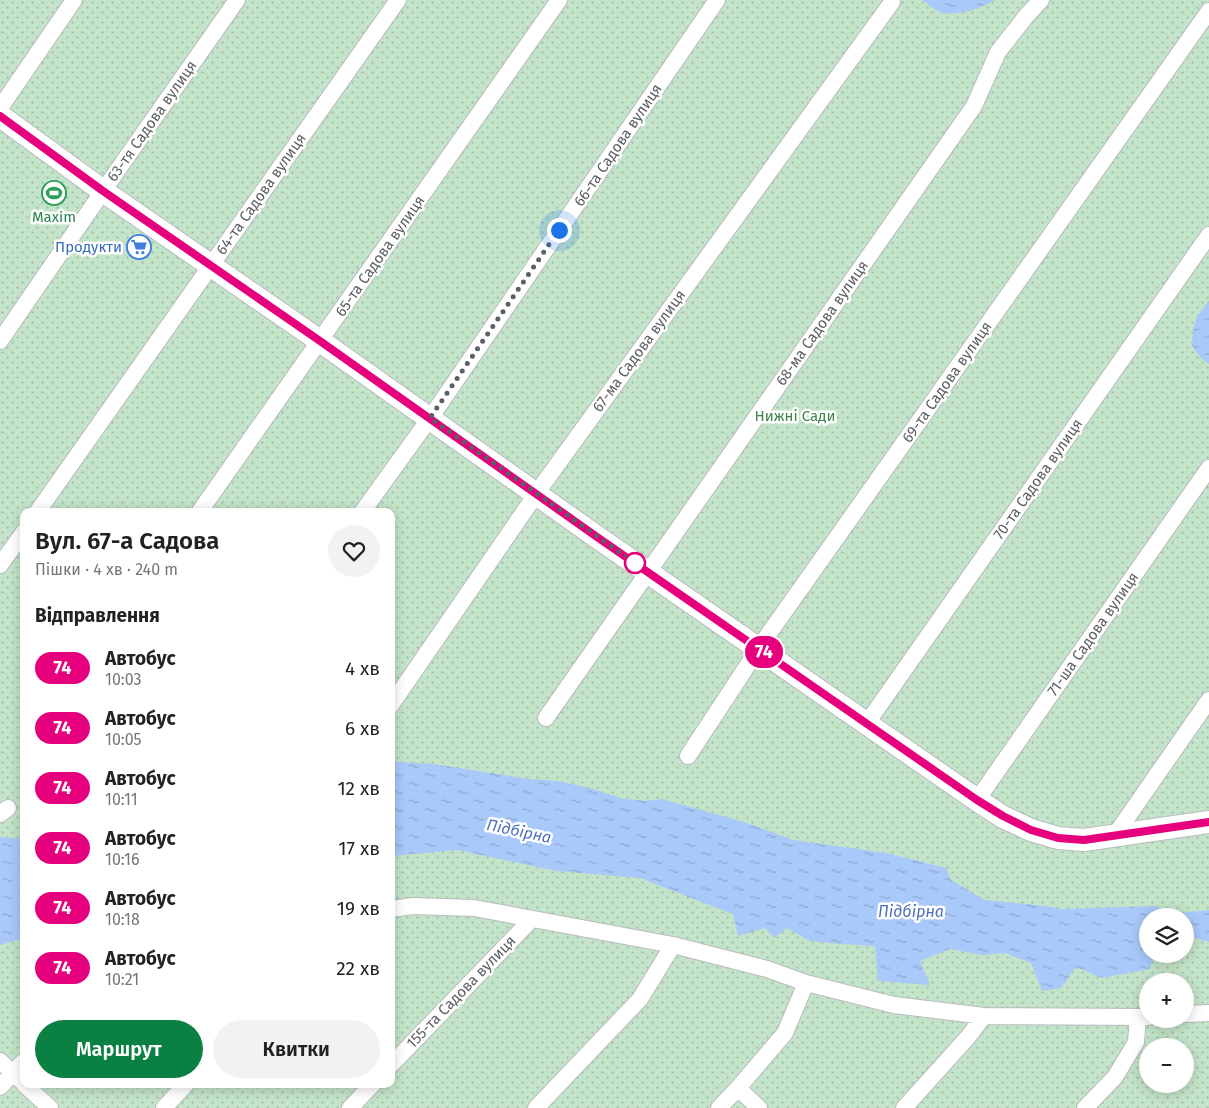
<!DOCTYPE html>
<html lang="uk">
<meta charset="utf-8">
<style>
body{margin:0;font-family:"Fira Sans",sans-serif;background:#f2f2f2;color:#222;height:100vh;display:flex;flex-direction:column;font-size:19px;white-space:nowrap}
*{box-sizing:border-box;margin:0}
p{font-size:16px;color:#767676}
.icon{flex:none;width:28px;height:28px;fill:none;stroke:currentColor;stroke-width:2;stroke-linecap:round;stroke-linejoin:round}
.map{position:relative;flex:1;overflow:hidden}
.drawer{position:absolute;left:20px;top:508px;width:375px;height:580px;display:flex;flex-direction:column;background:#fff;border-radius:10px;box-shadow:0 2px 12px #0003}
.drawer>*{flex:none}
.badge{padding:0 10px;border-radius:16px;font-size:18px;line-height:32px}
.tools{position:absolute;left:1139px;top:908px;display:grid;gap:10px}
.tools a{display:grid;place-items:center;width:55px;height:55px;border-radius:50%;background:#fff;box-shadow:0 2px 12px #0003;font-size:25px}
.you{position:absolute;width:25px;height:25px;margin:-12px;border:4px solid #fff;border-radius:50%;background:#1a73e8;box-shadow:0 0 0 8px #1a73e833}
.map>.badge{position:absolute;translate:-50% -50%;box-shadow:0 0 0 2px #fff}
h2{padding:0 15px;font-size:19px;line-height:45px}
.round{display:grid;place-items:center;flex:none;width:52px;height:52px;border-radius:26px;background:#f2f2f2}
.headline{display:flex;align-items:center;justify-content:space-between;height:85px;padding:0 15px}
h1{font-size:24px;font-weight:600;line-height:38px}
.primary-button{display:flex;gap:10px;margin-top:auto;padding:10px 15px}
.primary-button a{flex:1;height:58px;border-radius:30px;background:#0b8043;color:#fff;font-size:20px;font-weight:600;line-height:58px;text-align:center}
.primary-button a+a{background:#f2f2f2;color:#222}
ul{padding:0;list-style:none}
li{display:flex;align-items:center;gap:15px;height:60px;padding:0 15px}
li div{flex:1}
li b{display:block;font-size:19px}
li em{font-style:normal}
li .badge{min-width:55px;font-weight:700;text-align:center}
.map>svg:first-child{display:block}
.garden{fill:url(#garden-dots);fill-rule:evenodd}
.water{fill:url(#water-ripples)}
.lines{fill:none;stroke-linecap:round;stroke-linejoin:round}
.street-casing{stroke:#babbc0;stroke-width:18}
.secondary-casing{stroke:#babcc2;stroke-width:24}
.street{stroke:#fff;stroke-width:16}
.secondary{stroke:#fff;stroke-width:22}
.line-casing{stroke:#fff;stroke-width:11}
.line{stroke:#e6007e;stroke-width:8}
.walk{stroke:#5d5f64;stroke-width:5;stroke-dasharray:0 9}
.stop-dot{fill:#fff;stroke:#e6007e;stroke-width:2.5}
.labels{text-anchor:middle;dominant-baseline:central;stroke-width:5;stroke-linejoin:round;paint-order:stroke}
.street-label{font-size:15px;fill:#5d5f64;stroke:#fff}
.leisure-label{font-size:15px;fill:#27864d;stroke:#fff}
.shop-label{font-size:15px;fill:#366cbe;stroke:#fff;text-anchor:end}
.park-label{font-size:15px;fill:#3b854b;stroke:#fff}
.water-label{font-size:16px;font-style:italic;fill:#4d71bc;stroke:#fff}
</style>
<div class="map">
<svg width="1209" height="1108" viewBox="0 0 1209 1108">
<defs>
<pattern id="garden-dots" width="8" height="8" patternUnits="userSpaceOnUse" patternTransform="scale(1.25)"><rect width="8" height="8" fill="#c3e4c8"/><path d="M2 2h.1M6 6h.1" fill="none" stroke="#a2bca6" stroke-width="1.8" stroke-linecap="round"/></pattern>
<pattern id="water-ripples" width="26" height="14" patternUnits="userSpaceOnUse" patternTransform="scale(1.25)"><rect width="26" height="14" fill="#a9c9fa"/><path d="M2 4q2-2 4 0t4 0M15 11q2-2 4 0t4 0" fill="none" stroke="#8da6ce"/></pattern>
</defs>
<rect width="100%" height="100%" fill="#eeeee5"/>
<path class="garden" d="M0,0H1209V1108H0ZM24,511H391V1084H24ZM1148,916H1185V954H1148ZM1148,981H1185V1019H1148ZM1148,1046H1185V1084H1148Z"/>
<path class="water" d="M922,0H995C982,8 958,16 942,13C936,11 928,4 922,0Z
M1209,301V364L1201,358L1192,346L1193,330L1197,316Z
M391,758L397,762L433,764L529,779L558,781L589,788L624,799L647,801L662,799L744,822L793,840L887,853L946,868L951,880L985,900L1046,906L1062,909L1154,906L1181,913L1209,910V942L1185,935V916H1148V954H1154L1150,969L1102,978L1076,967L1061,988L1042,991L1031,963L1005,953L982,955L950,949L920,961L930,985L878,981L875,946L841,944L810,941L787,928L774,938L765,928L738,936L733,914L640,878L557,871L457,850L391,856Z
M0,837L24,839V938L0,945Z"/>
<g class="lines">
<defs>
<path id="street" d="M0,108L74,0
M0,341L103,191L237,0
M38,511L398,0
M200,511L559,0
M363,511L435,411L717,0
M0,565L24,532
M391,705L541,487L892,2
M546,718L974,106L998,52L1027,15L1041,0
M867,723L1209,235
M688,756L763,642L1209,11
M977,800L1209,468
M0,814L8,808
M1115,835L1209,700
M391,909L413,906L474,908L673,945L767,969L806,983L894,1005L984,1016L1148,1017
M1185,1014L1209,1013
M0,1061L20,1080
M391,1065L531,920
M24,1084L50,1108
M0,1087L24,1061
M738,1088L759,1108
M164,1108L186,1084
M350,1108L373,1084
M536,1108L640,999L673,945
M719,1108L738,1088L785,1033L806,983
M904,1108L968,1037L984,1016
M1085,1108L1115,1077L1136,1042L1138,1018"/>
<path id="secondary" d="M0,116L103,191L320,341L597,537L977,800L1003,817L1031,830L1058,838L1084,840L1209,822"/>
</defs>
<use href="#street" class="street-casing"/>
<use href="#secondary" class="secondary-casing"/>
<use href="#street" class="street"/>
<use href="#secondary" class="secondary"/>
</g>
<g class="lines">
<defs>
<path id="line" d="M0,116L103,191L320,341L597,537L977,800L1003,816L1031,830L1058,838L1084,840L1209,822"/>
</defs>
<use href="#line" class="line-casing"/>
<use href="#line" class="line"/>
<path class="walk" d="M559,230L430,418L635,563"/>
</g>
<defs>
<symbol id="stadium-ring" viewBox="-11 -11 22 22"><circle r="9.5" fill="#fff" stroke="#2e9e5b" stroke-width="1.5"/><path d="M0-5a6.5 5 0 1 0 0 10a6.5 5 0 1 0 0-10ZM-3.5-1.8h7v3.6h-7Z" fill="#2e9e5b"/></symbol>
<symbol id="supermarket-ring" viewBox="-11 -11 22 22"><circle r="9.5" fill="#fff" stroke="#3f7fe0" stroke-width="1.5"/><path d="M-6-5.5h2.5l.6 2H6L4.5 2H-2.5L-4.4-4H-6ZM-1.5 3.2a1.3 1.3 0 1 0 .1 0ZM3 3.2a1.3 1.3 0 1 0 .1 0Z" fill="#3f7fe0"/></symbol>
</defs>
<g fill-rule="evenodd">
<use href="#stadium-ring" x="40" y="179" width="28" height="28"/>
<use href="#supermarket-ring" x="125" y="233" width="28" height="28"/>
</g>
<circle class="stop-dot" cx="635" cy="563" r="10"/>
<g class="labels">
<g class="street-label">
<text transform="translate(152 121) rotate(-55)">63-тя Садова вулиця</text>
<text transform="translate(618 145) rotate(-56)">66-та Садова вулиця</text>
<text transform="translate(261 194) rotate(-55)">64-та Садова вулиця</text>
<text transform="translate(380 256) rotate(-55)">65-та Садова вулиця</text>
<text transform="translate(822 323) rotate(-55)">68-ма Садова вулиця</text>
<text transform="translate(639 351) rotate(-54)">67-ма Садова вулиця</text>
<text transform="translate(947 382) rotate(-55)">69-та Садова вулиця</text>
<text transform="translate(1038 479) rotate(-55)">70-та Садова вулиця</text>
<text transform="translate(1093 634) rotate(-55)">71-ша Садова вулиця</text>
<text transform="translate(461 992) rotate(-46)">155-та Садова вулиця</text>
</g>
<g class="leisure-label">
<text x="54" y="217">Maxim</text>
</g>
<g class="shop-label">
<text x="122" y="247">Продукти</text>
</g>
<g class="park-label">
<text x="795" y="416">Нижні Сади</text>
</g>
<g class="water-label">
<text transform="translate(519 831) rotate(12)">Підбірна</text>
<text x="911" y="911">Підбірна</text>
</g>
</g>
</svg>
<div class="tools">
<a><svg class="icon" aria-label="layers" viewBox="0 0 24 24"><path d="M12 4l9 5-9 5-9-5zM3 14l9 5 9-5"/></svg></a>
<a>+</a>
<a>−</a>
</div>
<div class="you" style="left:559px;top:230px"></div>
<b class="badge" style="left:764px;top:652px;background:#e6007e;color:#fff">74</b>
<section class="drawer">
<div class="headline"><div><h1>Вул. 67-а Садова</h1><p>Пішки · 4 хв · 240 m</p></div><a class="round"><svg class="icon" aria-label="heart" viewBox="0 0 24 24"><path d="M12 20l-8-8c-3-5 5-10 8-4 3-6 11-1 8 4z"/></svg></a></div>
<h2>Відправлення</h2>
<ul>
<li><span class="badge" style="background:#e6007e;color:#fff">74</span><div><b>Автобус</b><p>10:03</p></div><em>4 хв</em></li>
<li><span class="badge" style="background:#e6007e;color:#fff">74</span><div><b>Автобус</b><p>10:05</p></div><em>6 хв</em></li>
<li><span class="badge" style="background:#e6007e;color:#fff">74</span><div><b>Автобус</b><p>10:11</p></div><em>12 хв</em></li>
<li><span class="badge" style="background:#e6007e;color:#fff">74</span><div><b>Автобус</b><p>10:16</p></div><em>17 хв</em></li>
<li><span class="badge" style="background:#e6007e;color:#fff">74</span><div><b>Автобус</b><p>10:18</p></div><em>19 хв</em></li>
<li><span class="badge" style="background:#e6007e;color:#fff">74</span><div><b>Автобус</b><p>10:21</p></div><em>22 хв</em></li>
</ul>
<div class="primary-button"><a>Маршрут</a><a>Квитки</a></div>
</section>
</div>
